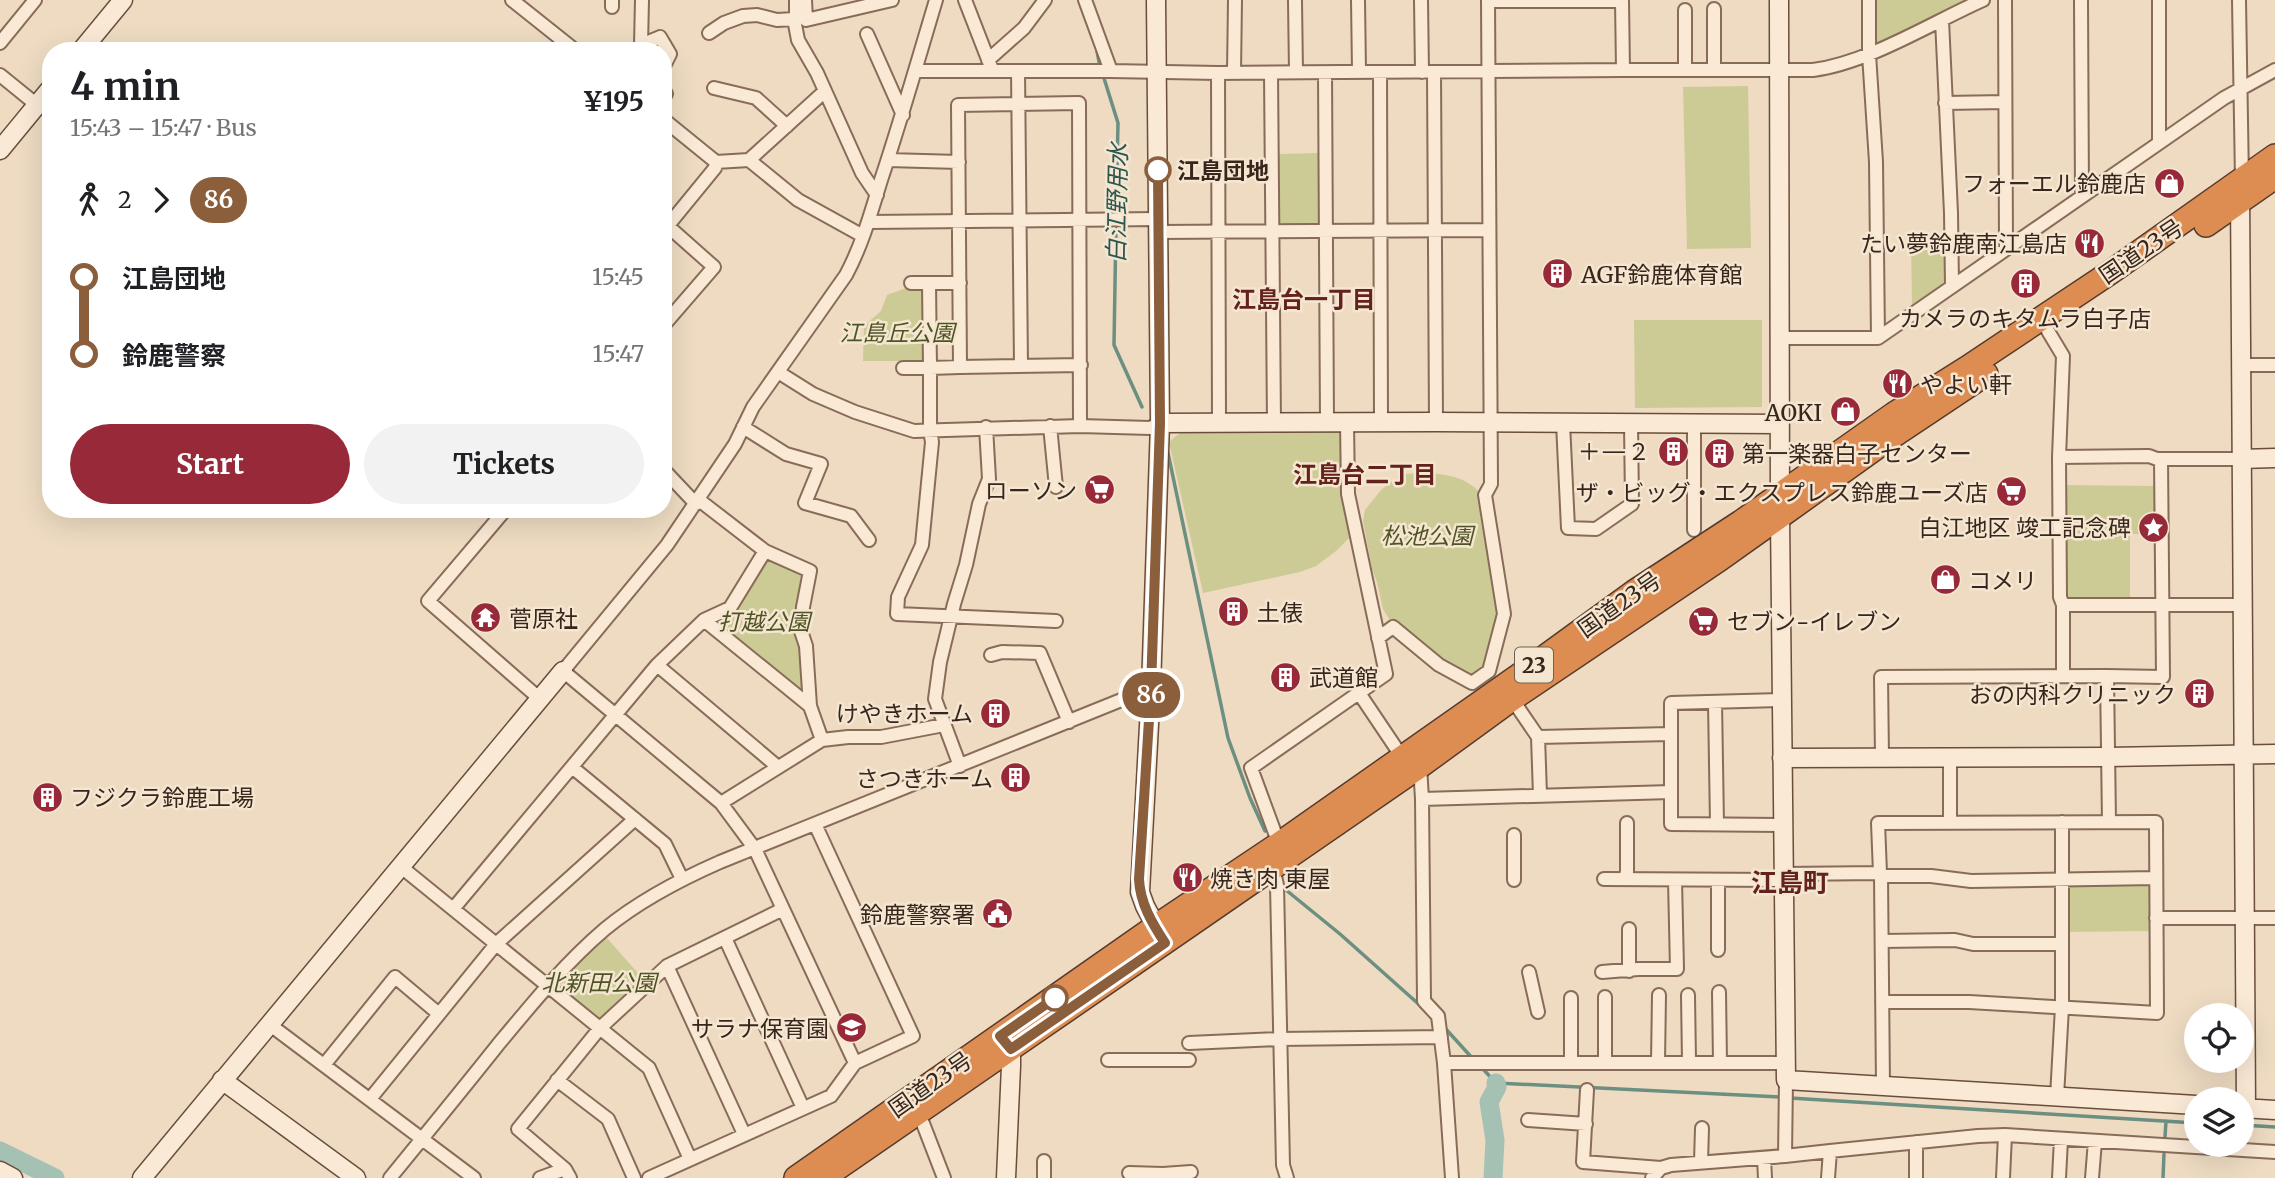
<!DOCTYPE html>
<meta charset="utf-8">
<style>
body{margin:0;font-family:Merriweather,"Noto Sans JP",serif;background:#f2f2f2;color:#202124;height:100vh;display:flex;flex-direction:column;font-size:26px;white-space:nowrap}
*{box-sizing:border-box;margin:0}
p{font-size:23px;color:#757577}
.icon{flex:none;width:38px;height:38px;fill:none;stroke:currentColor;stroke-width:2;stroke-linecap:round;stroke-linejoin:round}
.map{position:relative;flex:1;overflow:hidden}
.panel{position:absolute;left:42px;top:42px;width:630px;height:476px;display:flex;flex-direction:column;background:#fff;border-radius:28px;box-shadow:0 7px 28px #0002}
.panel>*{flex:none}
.badge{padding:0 14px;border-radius:23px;font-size:24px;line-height:46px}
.tools{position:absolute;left:2184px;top:1003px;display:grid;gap:14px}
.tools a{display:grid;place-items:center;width:70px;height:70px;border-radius:50%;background:#fff;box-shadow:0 7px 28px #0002;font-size:35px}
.map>.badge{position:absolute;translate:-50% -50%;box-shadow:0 0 0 4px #fff}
.legs{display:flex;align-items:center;gap:10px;height:77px;padding:0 28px;font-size:23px}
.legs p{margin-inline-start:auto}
.head{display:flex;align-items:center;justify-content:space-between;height:119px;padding:0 28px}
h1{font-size:38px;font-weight:700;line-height:52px}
.action{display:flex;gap:14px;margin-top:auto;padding:14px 28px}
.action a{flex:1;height:80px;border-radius:42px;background:#972938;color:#fff;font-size:28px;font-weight:700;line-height:80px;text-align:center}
.action a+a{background:#f2f2f2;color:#202124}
ul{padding:0 28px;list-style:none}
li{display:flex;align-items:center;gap:24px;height:77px;font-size:26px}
li i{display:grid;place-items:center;width:10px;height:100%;margin:0 9px;background:currentColor}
li i::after{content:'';width:18px;height:18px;margin:-9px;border:5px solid;border-radius:50%;background:#fff}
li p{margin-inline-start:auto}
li:first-child i{background:linear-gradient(#0000 50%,currentColor 0)}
li:last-child i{background:linear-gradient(currentColor 50%,#0000 0)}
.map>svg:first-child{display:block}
.green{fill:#cccb96}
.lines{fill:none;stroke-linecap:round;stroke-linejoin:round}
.stream{stroke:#6b8f81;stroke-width:3.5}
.river{stroke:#a4c1b4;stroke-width:19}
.street-casing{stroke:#886c59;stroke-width:16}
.secondary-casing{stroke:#6a4d3c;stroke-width:21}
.highway-casing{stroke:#563b2d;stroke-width:26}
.street{stroke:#f9e9d5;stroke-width:12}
.secondary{stroke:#f9e9d5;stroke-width:18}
.highway{stroke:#de8d52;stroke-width:23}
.line-1-casing{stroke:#fff;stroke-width:16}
.line-1{stroke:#8b5e3c;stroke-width:10}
.stop-1-dot{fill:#fff;stroke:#8b5e3c;stroke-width:3.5}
.labels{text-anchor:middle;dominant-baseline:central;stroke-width:5;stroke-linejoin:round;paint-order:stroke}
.shield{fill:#f5e6d1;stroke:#716053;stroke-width:2}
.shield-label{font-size:21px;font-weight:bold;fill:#38261d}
.stop-label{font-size:23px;font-weight:bold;fill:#38261d;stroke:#f5e6d1;text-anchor:start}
.poi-label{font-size:23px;fill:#38261d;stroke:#f5e6d1;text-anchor:end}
.street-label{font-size:23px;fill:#38261d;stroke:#f5e6d1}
.park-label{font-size:23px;font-style:italic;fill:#4e5424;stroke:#f5e6d1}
.water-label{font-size:24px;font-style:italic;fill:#2c574f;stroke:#f5e6d1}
.neighbourhood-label{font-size:24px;font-weight:bold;fill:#64221c;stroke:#f5e6d1}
.quarter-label{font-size:26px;font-weight:bold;fill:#64221c;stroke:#f5e6d1}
</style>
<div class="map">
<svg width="2275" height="1178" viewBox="0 0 2275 1178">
<rect width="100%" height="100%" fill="#eedbc2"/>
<path class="green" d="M1873,0H1972L1879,44L1873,40Z
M1748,86L1751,248L1687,249L1683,87Z
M1318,153L1323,157L1322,219L1316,225H1282L1277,219L1276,157L1279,154Z
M1911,242H1947L1948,282L1912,307Z
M925,287V361H863L864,326L881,311L887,295L906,288Z
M1634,320H1762V407L1635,408Z
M1341,431V495L1350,537L1336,551L1316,566L1300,572L1203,593L1169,442L1181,432Z
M1406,474C1434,472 1467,473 1483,497L1501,612L1484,669L1471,674L1468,673L1463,676L1391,622L1383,609L1377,582L1372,569L1363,521L1365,510L1381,490L1391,482Z
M2065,485L2156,486L2157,534H2130V599L2066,597Z
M769,558L801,573L803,576L802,648L804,686L797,691L716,625V619L764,561Z
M2147,883L2151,887V931L2067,932V888L2071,884Z
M607,938L644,980L601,1020L597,1019L558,988V984L582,959Z"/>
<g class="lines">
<path class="stream" d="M1097,51L1100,67
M1103,75L1118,123L1116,215
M1116,223L1114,345L1142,407
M1168,453L1228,738L1250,798L1265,831
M1286,890L1340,934L1423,1008
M1444,1027L1474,1060
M1482,1068L1496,1083L1782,1097
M1790,1098L2196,1123
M2242,1125L2275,1127
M2165,1137L2166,1121
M2163,1178L2164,1154"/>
<path class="river" d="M0,1151L55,1178
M1493,1178L1495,1140L1489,1102L1497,1087L1496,1083"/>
<defs>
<path id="street" d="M512,0L576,51
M642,0L641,45L660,37L670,54L663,68
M796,0V15L794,19L798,40L817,73L862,173L877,195
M805,0L806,20L892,0
M965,0L991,67
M1085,0L1111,71L1218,73L1623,70H1813C1868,63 1931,23 1983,0
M1358,0L1359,71
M1421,0L1422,72
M1622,0L1623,70
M1869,0V54L1876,162L1878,338
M2005,0L2006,248
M2081,0L2082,196
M2159,0V143
M2239,0L2242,180
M1295,1L1296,72
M1488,1H1622
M612,7V0
M1942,20L1951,213L1952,286
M709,33L724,23L743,16L757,15L777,20L794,19
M867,34L903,115
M0,43L35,0
M988,60L1024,28L1045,0
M1685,70V10
M1714,70V9
M915,71H1111
M1018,71L1021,366
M1380,72L1381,422
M1434,72L1436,422
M1218,73L1219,422
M1234,73L1235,0
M1271,73L1274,423
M1325,73L1327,422
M0,75L37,105
M663,88L666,94L663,98
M714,88L756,98L787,126
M1945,103L2005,102
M663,119L716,162L749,160L798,200L863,236
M749,160L825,91
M888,160L959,162
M869,222L1158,219
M1158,232L1489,230
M911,283H960
M663,326L714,267L670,228V223L715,168L716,162
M2048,331L2063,356L2059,457L2060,597L2063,605V676
M1780,338H1878L2224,98L2275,70
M2241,365H2275
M960,367L1081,365
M903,368H930L929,283
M778,372L813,394L855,412L914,431L1080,426L1150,428L1160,423
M1563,423L1568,528L1596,529L1632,504L1631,422
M1050,426L1056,487
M743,427L786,454L821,464L805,503L851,516L869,540
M2059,457L2149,456L2157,459H2241
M663,469L696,504
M699,500L765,551L810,571L803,607L801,631L806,646L810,706L822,740
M506,509L428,601L540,699
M1694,530V423
M2063,605H2242
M704,620L810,706
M1056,621L897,614L898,597L922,545L932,442L930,430V368L960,367L958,105L1079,103L1080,426
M1378,638L1393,627L1439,665L1472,683L1489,671L1504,614L1485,495L1491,484L1488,0
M991,655L1002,652L1040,653L1069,722
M657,665L778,767
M2107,676L2163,677L2161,459
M1359,693L1402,757
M1512,699L1538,737L1540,795
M1781,700L1671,703V824L1783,825
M1715,702L1717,824
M1538,737L1670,734
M1882,757L1881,677L2107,676L2109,822
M1950,758V822
M960,766L935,699L940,662L954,604L966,565L979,504L989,479L986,427
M1420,766L1422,799L1424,1001L1438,1016L1444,1063L1452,1178
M572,767L665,844L682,879
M1422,799L1671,792
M721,803L822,740L848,737H881L944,725
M1514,835V880
M1279,844L1251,768L1386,674L1348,494L1347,422
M400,866L649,1068L690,1159
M1273,868L1277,885L1283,1165L1287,1178
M1783,874L1880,873
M1881,876H1931L1971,881L2156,878
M1604,879L1783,880
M1625,879L1627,872V823
M1718,880V950
M453,909L657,665L704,620L730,608L765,551
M2156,918H2275
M725,938L803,1108
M1882,941L1955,940L1973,944H2062
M667,966L744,1134
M1629,971V929
M1529,972L1538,1012
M1602,972L1638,969H1677L1675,880
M1719,992L1720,1062
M1688,995L1689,1061
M1571,998V1062
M1882,1002H1969L2157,1013L2156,822L1878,823L1880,873L1881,876L1883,1086
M269,1024L474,1178
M1189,1043L1280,1039L1441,1037
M1108,1060H1189
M1605,1062V997
M1658,1062L1659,995
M855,1063L755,849L721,803L563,671L667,545L735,444L753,407L846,275C862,245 871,213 881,180C901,120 918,60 936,0
M1444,1063H1787
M324,1065L395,977L439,1014
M557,1080L608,1119L634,1178
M1587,1090L1583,1162L1661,1168
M2057,1097L2062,1007V822
M370,1099L496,944L635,819
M1528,1120L1586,1124
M922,1121L944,1178
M1916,1142V1178
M1785,1156L1830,1151
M1764,1158L1765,1178
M1044,1161V1178
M1701,1162L1702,1128
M1129,1173L1163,1174L1191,1172
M390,1178C426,1134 462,1090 497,1046C531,1005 564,964 605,929C639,901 679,880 720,862L1151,688
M540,1178L565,1169
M570,1178L565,1169L518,1129L600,1028L667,966L783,909
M649,1178L831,1096L855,1063L913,1036L815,824
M1652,1178L1661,1168L1671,1165L1785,1156L1786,1080
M1828,1178L1830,1151L1978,1136L2005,1135L2275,1152
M2003,1178L2005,1135
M2059,1178L2061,1139
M2092,1178L2095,1141"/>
<path id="secondary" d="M1156,0L1160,423L1151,688L1140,892L1145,906L1161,936
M1779,0L1780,517L1786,1080L2196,1105
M81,51L123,0
M0,150L51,88
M2240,191L2246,1108
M1160,423L1436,422L1780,424
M2241,459L2275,458
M1782,758L2108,757L2275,754
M1004,1041L1011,1049V1066L1006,1178
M222,1080L356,1178
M2242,1108L2275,1110
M0,1171L13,1178
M142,1178L563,671"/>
<path id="highway" d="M2206,225L2275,177
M796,1178L1155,927L1279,844L1527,670L1634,592L1741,522L1894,414L1967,368L2111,272L2275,156
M823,1178L1420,766L1512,699L1720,559L1887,440L1986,374"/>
</defs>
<use href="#street" class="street-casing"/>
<use href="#secondary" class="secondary-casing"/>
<use href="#highway" class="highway-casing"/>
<use href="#street" class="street"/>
<use href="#secondary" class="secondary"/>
<use href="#highway" class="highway"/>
</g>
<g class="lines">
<defs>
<path id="line-1" d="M1055,998L1000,1036L1011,1049L1165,943C1152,923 1140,903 1139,879L1151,688L1160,423L1158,170"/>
</defs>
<use href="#line-1" class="line-1-casing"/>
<use href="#line-1" class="line-1"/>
</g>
<defs>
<symbol id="shop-disc" viewBox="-11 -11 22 22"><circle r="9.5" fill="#972938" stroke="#f5e6d1"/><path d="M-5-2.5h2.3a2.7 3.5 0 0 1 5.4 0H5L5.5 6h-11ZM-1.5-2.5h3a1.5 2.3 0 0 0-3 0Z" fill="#fff"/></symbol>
<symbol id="restaurant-disc" viewBox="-11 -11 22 22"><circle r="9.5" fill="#972938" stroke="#f5e6d1"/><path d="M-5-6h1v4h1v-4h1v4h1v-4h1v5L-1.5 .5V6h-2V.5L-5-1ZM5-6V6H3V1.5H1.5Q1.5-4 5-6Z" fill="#fff"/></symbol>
<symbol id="building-disc" viewBox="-11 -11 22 22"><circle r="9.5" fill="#972938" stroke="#f5e6d1"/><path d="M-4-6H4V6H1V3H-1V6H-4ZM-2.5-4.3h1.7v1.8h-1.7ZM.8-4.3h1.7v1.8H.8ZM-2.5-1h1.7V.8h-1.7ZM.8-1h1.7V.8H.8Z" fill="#fff"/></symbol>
<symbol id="supermarket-disc" viewBox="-11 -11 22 22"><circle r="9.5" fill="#972938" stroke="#f5e6d1"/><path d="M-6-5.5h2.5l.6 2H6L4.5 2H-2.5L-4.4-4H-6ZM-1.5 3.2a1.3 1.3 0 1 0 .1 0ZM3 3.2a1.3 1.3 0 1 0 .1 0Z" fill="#fff"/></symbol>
<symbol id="sight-disc" viewBox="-11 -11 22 22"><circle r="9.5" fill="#972938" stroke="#f5e6d1"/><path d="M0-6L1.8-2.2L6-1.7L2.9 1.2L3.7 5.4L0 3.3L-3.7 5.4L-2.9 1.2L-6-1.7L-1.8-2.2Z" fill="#fff"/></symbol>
<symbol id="temple-disc" viewBox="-11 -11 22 22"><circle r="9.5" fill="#972938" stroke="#f5e6d1"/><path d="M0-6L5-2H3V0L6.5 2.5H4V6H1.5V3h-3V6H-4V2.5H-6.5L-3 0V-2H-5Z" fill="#fff"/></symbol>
<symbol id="civic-disc" viewBox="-11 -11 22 22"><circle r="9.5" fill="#972938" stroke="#f5e6d1"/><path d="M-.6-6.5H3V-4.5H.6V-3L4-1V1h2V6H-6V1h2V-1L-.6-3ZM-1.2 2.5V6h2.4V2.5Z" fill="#fff"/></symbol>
<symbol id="school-disc" viewBox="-11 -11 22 22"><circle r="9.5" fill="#972938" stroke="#f5e6d1"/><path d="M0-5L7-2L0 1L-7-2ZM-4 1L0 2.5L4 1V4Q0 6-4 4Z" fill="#fff"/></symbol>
</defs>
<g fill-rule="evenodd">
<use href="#shop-disc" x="2152" y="166" width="35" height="35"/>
<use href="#restaurant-disc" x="2072" y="226" width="35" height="35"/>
<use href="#building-disc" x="1540" y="256" width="35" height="35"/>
<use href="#building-disc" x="2008" y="266" width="35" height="35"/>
<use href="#restaurant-disc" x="1880" y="366" width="35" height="35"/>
<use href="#shop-disc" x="1828" y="394" width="35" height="35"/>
<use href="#building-disc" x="1656" y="434" width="35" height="35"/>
<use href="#building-disc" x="1702" y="436" width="35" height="35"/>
<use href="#supermarket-disc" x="1082" y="472" width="35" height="35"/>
<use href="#supermarket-disc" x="1994" y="474" width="35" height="35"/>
<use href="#sight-disc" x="2136" y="510" width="35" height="35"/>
<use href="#shop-disc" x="1928" y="562" width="35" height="35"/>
<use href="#building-disc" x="1216" y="594" width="35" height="35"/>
<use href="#temple-disc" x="468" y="600" width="35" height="35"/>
<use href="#supermarket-disc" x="1686" y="604" width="35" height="35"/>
<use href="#building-disc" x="1268" y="660" width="35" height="35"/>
<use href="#building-disc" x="2182" y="676" width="35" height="35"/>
<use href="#building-disc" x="978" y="696" width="35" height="35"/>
<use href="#building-disc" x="998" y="760" width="35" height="35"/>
<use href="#building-disc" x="30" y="780" width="35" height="35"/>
<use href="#restaurant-disc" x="1170" y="860" width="35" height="35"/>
<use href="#civic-disc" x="980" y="896" width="35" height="35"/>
<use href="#school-disc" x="834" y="1010" width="35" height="35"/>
</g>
<g class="stop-1-dot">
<circle cx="1158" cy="170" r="12"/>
<circle cx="1055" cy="998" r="12"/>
</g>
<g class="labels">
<rect class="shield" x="1515" y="647.5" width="38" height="35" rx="5"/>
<g class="shield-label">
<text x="1534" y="665">23</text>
</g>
<g class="stop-label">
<text x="1177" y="170">江島団地</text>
</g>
<g class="poi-label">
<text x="2146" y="183">フォーエル鈴鹿店</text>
<text x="2067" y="243">たい夢鈴鹿南江島店</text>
<text x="1581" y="274" text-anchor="start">AGF鈴鹿体育館</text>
<text x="2025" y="318" text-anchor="middle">カメラのキタムラ白子店</text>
<text x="1920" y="384" text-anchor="start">やよい軒</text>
<text x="1822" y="412">AOKI</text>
<text x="1650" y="451">＋―２</text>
<text x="1742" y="453" text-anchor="start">第一楽器白子センター</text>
<text x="1077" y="490">ローソン</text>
<text x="1988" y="492">ザ・ビッグ・エクスプレス鈴鹿ユーズ店</text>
<text x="2131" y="527">白江地区 竣工記念碑</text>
<text x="1968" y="580" text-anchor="start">コメリ</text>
<text x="1257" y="612" text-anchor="start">土俵</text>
<text x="509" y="618" text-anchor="start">菅原社</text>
<text x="1727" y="621" text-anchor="start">セブン-イレブン</text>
<text x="1309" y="677" text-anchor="start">武道館</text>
<text x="2176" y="694">おの内科クリニック</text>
<text x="973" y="713">けやきホーム</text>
<text x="993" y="778">さつきホーム</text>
<text x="70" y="797" text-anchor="start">フジクラ鈴鹿工場</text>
<text x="1210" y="878" text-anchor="start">焼き肉 東屋</text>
<text x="975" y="914">鈴鹿警察署</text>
<text x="829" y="1028">サラナ保育園</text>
</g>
<g class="street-label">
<text transform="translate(2141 251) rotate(-34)">国道23号</text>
<text transform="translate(1619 604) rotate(-35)">国道23号</text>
<text transform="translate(930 1084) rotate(-35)">国道23号</text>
</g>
<g class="park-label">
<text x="897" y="332">江島丘公園</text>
<text x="1427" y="535">松池公園</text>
<text x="764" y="621">打越公園</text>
<text x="599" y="982">北新田公園</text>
</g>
<g class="water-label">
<text transform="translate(1117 203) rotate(-89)">白江野用水</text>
</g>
<g class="neighbourhood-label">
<text x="1304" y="299">江島台一丁目</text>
<text x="1365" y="474">江島台二丁目</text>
</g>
<g class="quarter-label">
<text x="1790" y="882">江島町</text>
</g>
</g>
</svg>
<div class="tools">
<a><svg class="icon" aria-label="locate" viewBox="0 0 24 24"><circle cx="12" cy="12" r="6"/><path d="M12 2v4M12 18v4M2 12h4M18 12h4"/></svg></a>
<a><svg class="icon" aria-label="layers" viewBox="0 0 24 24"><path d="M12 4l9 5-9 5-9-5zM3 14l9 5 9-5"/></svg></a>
</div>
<b class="badge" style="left:1151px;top:695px;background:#8b5e3c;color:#fff">86</b>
<section class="panel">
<div class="head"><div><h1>4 min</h1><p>15:43 – 15:47 · Bus</p></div><b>¥195</b></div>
<div class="legs"><svg class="icon" aria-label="walk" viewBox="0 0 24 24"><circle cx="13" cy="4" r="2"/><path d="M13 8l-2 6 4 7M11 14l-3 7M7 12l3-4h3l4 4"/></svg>2<svg class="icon" aria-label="forward" viewBox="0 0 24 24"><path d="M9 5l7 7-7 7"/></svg><b class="badge" style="background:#8b5e3c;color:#fff">86</b></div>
<ul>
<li><i style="color:#8b5e3c"></i><b>江島団地</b><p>15:45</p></li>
<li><i style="color:#8b5e3c"></i><b>鈴鹿警察</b><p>15:47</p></li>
</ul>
<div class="action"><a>Start</a><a>Tickets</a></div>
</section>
</div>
